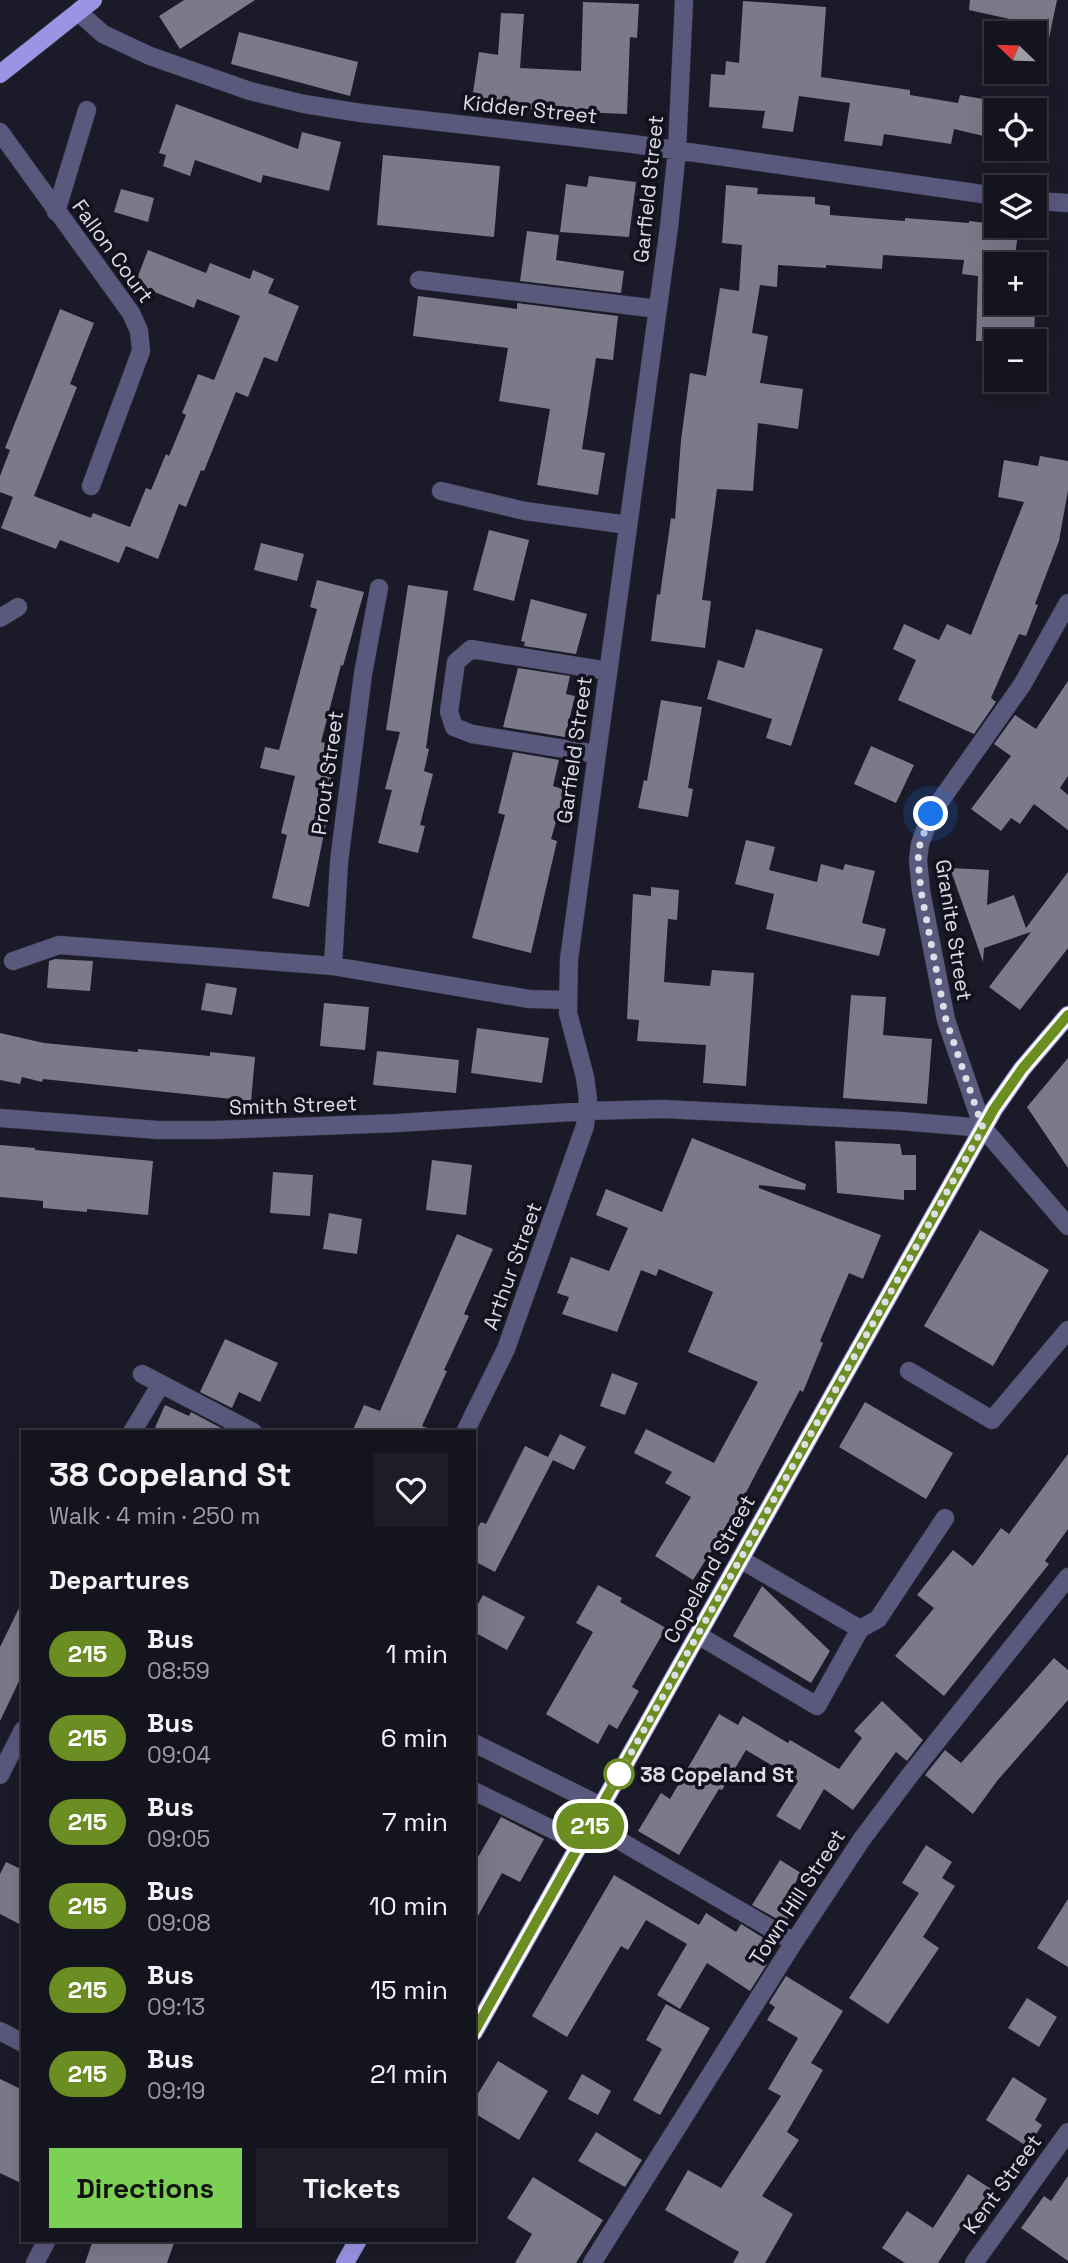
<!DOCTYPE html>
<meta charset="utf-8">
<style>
body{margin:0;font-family:"Space Grotesk",sans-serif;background:#1d1d27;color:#f1f3f6;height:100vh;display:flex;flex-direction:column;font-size:26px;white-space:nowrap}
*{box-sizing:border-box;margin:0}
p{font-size:23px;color:#9d9ea4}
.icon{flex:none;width:38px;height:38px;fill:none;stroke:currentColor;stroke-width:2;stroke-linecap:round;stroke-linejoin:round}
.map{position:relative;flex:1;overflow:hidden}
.drawer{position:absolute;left:21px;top:1430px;width:455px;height:812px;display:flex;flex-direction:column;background:#14141e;border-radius:0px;box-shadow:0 7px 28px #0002,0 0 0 2px #33333c}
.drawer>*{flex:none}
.badge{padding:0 14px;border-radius:23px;font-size:24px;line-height:46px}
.needle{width:46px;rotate:293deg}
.controls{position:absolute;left:984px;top:21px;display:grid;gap:14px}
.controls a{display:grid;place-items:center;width:63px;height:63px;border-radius:0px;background:#14141e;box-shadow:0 7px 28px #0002,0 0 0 2px #33333c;font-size:35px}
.you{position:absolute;width:35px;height:35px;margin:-18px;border:5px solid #fff;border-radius:50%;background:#1a73e8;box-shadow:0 0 0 10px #1a73e833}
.map>.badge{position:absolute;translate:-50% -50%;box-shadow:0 0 0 4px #fff}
h2{padding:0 28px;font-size:26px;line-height:63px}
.round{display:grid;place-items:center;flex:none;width:74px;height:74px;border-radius:0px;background:#1d1d27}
.summary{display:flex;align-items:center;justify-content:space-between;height:119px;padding:0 28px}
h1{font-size:33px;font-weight:600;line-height:52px}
.cta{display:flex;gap:14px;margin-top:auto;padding:14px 28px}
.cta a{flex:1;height:80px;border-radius:0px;background:#7cd155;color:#111;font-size:28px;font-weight:600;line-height:80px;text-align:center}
.cta a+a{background:#1d1d27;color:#f1f3f6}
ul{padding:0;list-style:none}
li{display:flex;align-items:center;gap:21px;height:84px;padding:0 28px}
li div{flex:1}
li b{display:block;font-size:26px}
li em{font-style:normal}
li .badge{min-width:77px;font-weight:700;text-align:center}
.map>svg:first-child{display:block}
.building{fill:#7b7a8b}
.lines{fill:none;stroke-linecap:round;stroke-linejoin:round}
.minor-casing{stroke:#363543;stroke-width:19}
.major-casing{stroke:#363543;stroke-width:19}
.minor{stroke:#5b587e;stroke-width:18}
.major{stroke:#9b93e4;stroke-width:18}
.line-casing{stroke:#fff;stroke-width:16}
.line{stroke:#6b8e23;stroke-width:10}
.walk{stroke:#dddde6;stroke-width:7;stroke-dasharray:0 12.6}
.stop-dot{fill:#fff;stroke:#6b8e23;stroke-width:3.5}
.labels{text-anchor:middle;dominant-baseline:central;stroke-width:7;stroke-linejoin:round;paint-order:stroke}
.street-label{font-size:21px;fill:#dddde6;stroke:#12111e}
.stop-label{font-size:21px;font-weight:bold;fill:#dddde6;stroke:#12111e;text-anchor:start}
</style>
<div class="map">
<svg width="1068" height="2263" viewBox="0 0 1068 2263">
<rect width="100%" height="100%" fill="#1b1a28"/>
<path class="building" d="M184,0H255L180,49L159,16Z
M970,0H1057L1049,38L1012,30L1014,20L969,10Z
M743,1L826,7L821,77L910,90V95L958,103L960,95L989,100L990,98L1034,107V110H996V139L954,129L951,144L884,134L882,146L844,141L850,103L799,96L793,132L762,128L765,111L709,107L711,74L725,75L726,61L739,63Z
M583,2L639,4L637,38L630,37L627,114L508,109V111L471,106L479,52L498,55L501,13L524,14L520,68L581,71Z
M239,32L358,62L350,96L231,64Z
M176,104L298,149L302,132L341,142L329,191L263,175L261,183L195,160L190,176L163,166L166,155L159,153Z
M383,155L500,166L494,237L377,225Z
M589,176L636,182L629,237L560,232L566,184L587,187Z
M726,185L758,188L757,194L815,197V204L830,206V215L905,221V218L969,223V221L1019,227L1014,262L1010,261V264H996V303H1008L1007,310L1035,311L1034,337H998V341H976L978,276L962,274L964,260L883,255L882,269L826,265V268L778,265L777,287L760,285L752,333L768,336L760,383L803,389L798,429L758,423L753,491L717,489L702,600L711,601L705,648L651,641L657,594L660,595L671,518L675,519L681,440L690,373L706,376L720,288L739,291L742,245L722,243Z
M121,189L154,198L148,222L114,212Z
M527,231L559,235L556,260L624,271L621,293L520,281Z
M148,250L206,273L210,263L250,279L253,270L274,279L268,293L299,306L277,362L264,357L248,397L236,392L204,471L201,470L186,507L179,504L158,559L126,546L119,563L60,540L56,549L1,528L13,497L0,492V476L10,450L5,448L60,309L94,323L70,384L77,387L34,496L91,518L93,513L130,527L146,488L151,490L166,454L169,456L186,415L182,413L198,374L214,380L240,316L197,299L194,308L135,284Z
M418,296L517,309V303L618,316L613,360L596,358L582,449L605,453L598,495L537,485L550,409L499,401L508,348L413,336Z
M1040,456L1068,461V490L1059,541L1035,604L1038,605L1026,636L1019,634L991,698L996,702L974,734L898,700L916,660L893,649L904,624L939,640L947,624L971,635L1024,502L998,497L1004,460L1038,466Z
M489,530L529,540L514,601L473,590Z
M261,543L304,554L297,581L254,570Z
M317,580L364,592L343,666L341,665L321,742L339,746L324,808L329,809L309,907L272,898L287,835L281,833L295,776L260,768L265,747L279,750L317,609L310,607Z
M408,585L448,591L426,748L429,749L424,771L433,774L420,825L425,826L418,853L378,843L392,790L385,789L400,732L386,730Z
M531,599L587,614L576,654L524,646L525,642L521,641Z
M756,629L823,649L791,746L766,738L772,719L707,699L718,660L744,668Z
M518,668L570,676L566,694L575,696L565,737L503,727Z
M1068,681V776L1060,788L1068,795V830L1034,804L1020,824L1011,818L1001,831L971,809L1011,756L994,744L1015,715L1036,729Z
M661,700L702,707L688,788L693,789L688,817L638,808L644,780L647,781Z
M871,746L914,765L896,803L854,784Z
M513,752L559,760L553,786L565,790L551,839L557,841L531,953L472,938L505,815L498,813Z
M746,840L775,847L769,870L817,882L821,864L843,870L845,864L875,871L862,923L886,929L879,956L766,929L774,894L735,884Z
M950,868L989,870L987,905L1014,895L1026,928L1068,872V948L1020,1010L989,987L1031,932L984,948L983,962Z
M651,887L679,890L677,920L668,919L664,982L710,986L712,970L754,973L746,1086L703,1083L706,1045L637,1041L639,1020L627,1019L633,894L651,896Z
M55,959L93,961L90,991L47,988L49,961Z
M206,983L237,988L232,1015L201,1010Z
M851,995L886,997L883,1035L932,1039L927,1104L843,1098Z
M324,1003L369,1007L365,1050L320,1046Z
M477,1028L549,1038L542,1083L471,1073Z
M0,1033L44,1043L138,1052V1049L210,1056V1052L255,1057L251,1101L43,1079L42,1082L22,1077L20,1084L0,1080Z
M377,1051L459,1060L456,1093L373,1085Z
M1068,1058V1168L1027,1107Z
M692,1138L806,1184L805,1190L759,1185V1188L881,1235L863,1279L849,1273L820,1341L823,1343L803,1392L800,1390L732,1519L693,1580L655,1556L691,1497L665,1483L672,1472L634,1453L646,1429L714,1463L758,1382L688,1352L713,1292L659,1269L656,1276L641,1270L617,1332L562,1314L569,1297L557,1293L571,1257L609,1271L628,1228L596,1215L606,1189L662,1212Z
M835,1141L900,1144L902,1155H916V1190H904V1200L837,1193Z
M0,1145L35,1148V1150L153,1161L148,1215L87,1209V1212L43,1208V1201L0,1197Z
M432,1160L472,1165L466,1215L426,1210Z
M273,1172L313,1175L310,1216L270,1213Z
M329,1213L362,1219L357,1254L323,1249Z
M980,1230L1049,1270L993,1366L924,1326Z
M457,1234L493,1249L464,1314L469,1316L444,1370L447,1371L422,1426L430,1429L429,1432H352L364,1405L380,1411Z
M225,1339L278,1363L260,1402L239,1392L232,1408L200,1392Z
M612,1373L638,1383L625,1415L600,1406Z
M865,1402L953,1453L926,1499L839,1447Z
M165,1405L189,1416L191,1412L223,1429V1432H153Z
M560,1434L586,1447L574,1470L553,1460L495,1572L474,1561V1534L481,1522L486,1524L525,1446L548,1457Z
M1068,1454V1529L1045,1561L1049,1564L944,1696L895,1656L934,1608L917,1595L953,1550L973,1566L1001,1528L1009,1534Z
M598,1585L622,1598L620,1602L666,1628L632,1687L639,1691L617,1729L609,1724L598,1744L546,1714L593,1632L576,1623Z
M762,1586L830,1651L811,1683L733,1636Z
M483,1595L525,1617L507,1650L474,1632V1611Z
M23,1600V1673L0,1721V1647Z
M1054,1658L1068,1670V1700L997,1781L973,1814L925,1775L945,1750L961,1763Z
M882,1701L923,1740L907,1761L896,1752L853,1810L824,1789L800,1830L776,1816L798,1781L746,1750L722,1790L719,1789L679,1855L638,1831L661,1793L670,1799L719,1714L738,1725L743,1716L788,1743L790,1740L839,1769L862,1738L854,1731Z
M501,1817L544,1839L520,1882L502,1873L474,1923V1864Z
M926,1845L952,1862L942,1878L955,1886L923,1937L939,1948L888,2024L849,1998L919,1893L902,1883Z
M780,1860L801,1873L794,1885L803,1892L787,1920L782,1917L779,1920L752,1905Z
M6,1862L23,1870V1926L0,1914V1874Z
M614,1875L699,1925L706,1913L736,1932L741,1924L767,1940L756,1958L767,1964L750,1991L707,1963L680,2009L657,1995L687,1944L646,1920L628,1950L621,1946L567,2037L532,2016Z
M1068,1899V1967L1037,1948Z
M786,1976L843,2011L811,2063L823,2070L787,2132L799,2140L762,2196L793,2214L765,2263H733L739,2252L665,2210L688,2170L721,2188L781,2096L768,2089L798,2038L767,2020L775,2007L769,2003Z
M1027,1998L1057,2017L1039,2047L1008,2028Z
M666,2004L710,2028L660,2115L633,2100L662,2049L646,2040Z
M498,2061L548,2091L519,2140L474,2113V2100Z
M582,2074L611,2091L598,2115L568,2099Z
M1013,2077L1047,2099L1035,2120L1042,2125L1028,2147L986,2120Z
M0,2079L23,2090V2184L0,2173Z
M596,2132L642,2160L625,2187L578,2161Z
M968,2174L991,2189L970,2223L966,2220L938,2263H905L882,2248L907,2211L933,2228Z
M1068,2176V2261L1021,2228L1044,2196L1051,2201Z
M533,2177L603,2220L576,2263H515L532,2234L507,2218Z
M93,2240H175L167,2263H85Z"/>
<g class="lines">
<defs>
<path id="minor" d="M80,10L85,18L103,34L150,56L250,91L304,104L361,113L633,144L996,196
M0,132L131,313L139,331L141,351L91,486
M1034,201L1068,203
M56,212L87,110
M419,280L658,309
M441,491L525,511L628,525
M1068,603L1022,685L931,814L920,844L918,860L921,891L946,1020L983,1128L1068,1226
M0,618L18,607
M596,754L472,734L454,727L449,712L456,662L471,649L608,671
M13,961L59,945L333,966L529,999L567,1000
M333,966L339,862L363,674L379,588
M0,1118L158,1130H214L398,1123L588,1111L663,1109L901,1121L983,1128
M909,1371L992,1420L1068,1330
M142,1374L253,1432
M132,1432L161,1384
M465,1432L506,1349L585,1126L588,1099L585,1077L568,1013L569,959L669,227L677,150L684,0
M860,1629L878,1619L945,1518
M698,1635L817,1706L860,1629L740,1559
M474,1743L601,1806
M0,1775L23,1730
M474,1795L476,1792L580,1843
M591,1824L794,1942
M0,2031L23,2043
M35,2263L47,2240
M592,2263L794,1942L862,1839L910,1775L1068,1577
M974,2263L1068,2132"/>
<path id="major" d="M0,74L93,0
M474,2032L994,1109L1022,1069L1068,1015
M345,2263L358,2240"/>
</defs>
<use href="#minor" class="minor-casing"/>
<use href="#major" class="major-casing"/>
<use href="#minor" class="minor"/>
<use href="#major" class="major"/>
</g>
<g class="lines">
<defs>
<path id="line" d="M474,2032L994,1109L1022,1069L1068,1015"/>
</defs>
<use href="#line" class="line-casing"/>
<use href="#line" class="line"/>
<path class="walk" d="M619,1774L613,1785L983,1128L946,1020L921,891L918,860L920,844L931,814"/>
</g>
<circle class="stop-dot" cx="619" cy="1774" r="14"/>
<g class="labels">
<g class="street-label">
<text transform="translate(530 109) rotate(6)">Kidder Street</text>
<text transform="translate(648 189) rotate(-84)">Garfield Street</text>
<text transform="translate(113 251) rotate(54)">Fallon Court</text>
<text transform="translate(574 750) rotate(-82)">Garfield Street</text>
<text transform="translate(327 773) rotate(-82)">Prout Street</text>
<text transform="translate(954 930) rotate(81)">Granite Street</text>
<text transform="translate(293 1105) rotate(-2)">Smith Street</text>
<text transform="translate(512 1266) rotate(-70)">Arthur Street</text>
<text transform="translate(709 1569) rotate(-61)">Copeland Street</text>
<text transform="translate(797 1897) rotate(-57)">Town Hill Street</text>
<text transform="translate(1002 2184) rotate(-54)">Kent Street</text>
</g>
<g class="stop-label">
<text x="640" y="1774">38 Copeland St</text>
</g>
</g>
</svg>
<div class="controls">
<a><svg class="needle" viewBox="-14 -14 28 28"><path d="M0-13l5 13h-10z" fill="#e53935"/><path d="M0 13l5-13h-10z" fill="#9d9ea4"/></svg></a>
<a><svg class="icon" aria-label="locate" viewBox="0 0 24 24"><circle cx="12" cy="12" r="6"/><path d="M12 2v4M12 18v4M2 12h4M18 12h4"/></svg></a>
<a><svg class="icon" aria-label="layers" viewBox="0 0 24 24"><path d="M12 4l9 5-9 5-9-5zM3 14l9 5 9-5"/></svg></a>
<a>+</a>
<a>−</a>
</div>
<div class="you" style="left:931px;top:814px"></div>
<b class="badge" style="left:590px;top:1826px;background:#6b8e23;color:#fff">215</b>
<section class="drawer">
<div class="summary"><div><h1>38 Copeland St</h1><p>Walk · 4 min · 250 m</p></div><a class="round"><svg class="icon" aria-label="heart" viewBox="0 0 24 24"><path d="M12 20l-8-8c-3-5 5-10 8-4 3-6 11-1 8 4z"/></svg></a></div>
<h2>Departures</h2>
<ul>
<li><span class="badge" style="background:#6b8e23;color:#fff">215</span><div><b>Bus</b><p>08:59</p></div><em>1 min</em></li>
<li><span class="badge" style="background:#6b8e23;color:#fff">215</span><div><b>Bus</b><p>09:04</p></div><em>6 min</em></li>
<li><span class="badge" style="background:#6b8e23;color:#fff">215</span><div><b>Bus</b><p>09:05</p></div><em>7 min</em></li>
<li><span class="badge" style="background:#6b8e23;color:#fff">215</span><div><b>Bus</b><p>09:08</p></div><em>10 min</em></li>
<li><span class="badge" style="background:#6b8e23;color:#fff">215</span><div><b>Bus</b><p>09:13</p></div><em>15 min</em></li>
<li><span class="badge" style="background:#6b8e23;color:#fff">215</span><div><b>Bus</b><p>09:19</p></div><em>21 min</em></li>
</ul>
<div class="cta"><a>Directions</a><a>Tickets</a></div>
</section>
</div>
